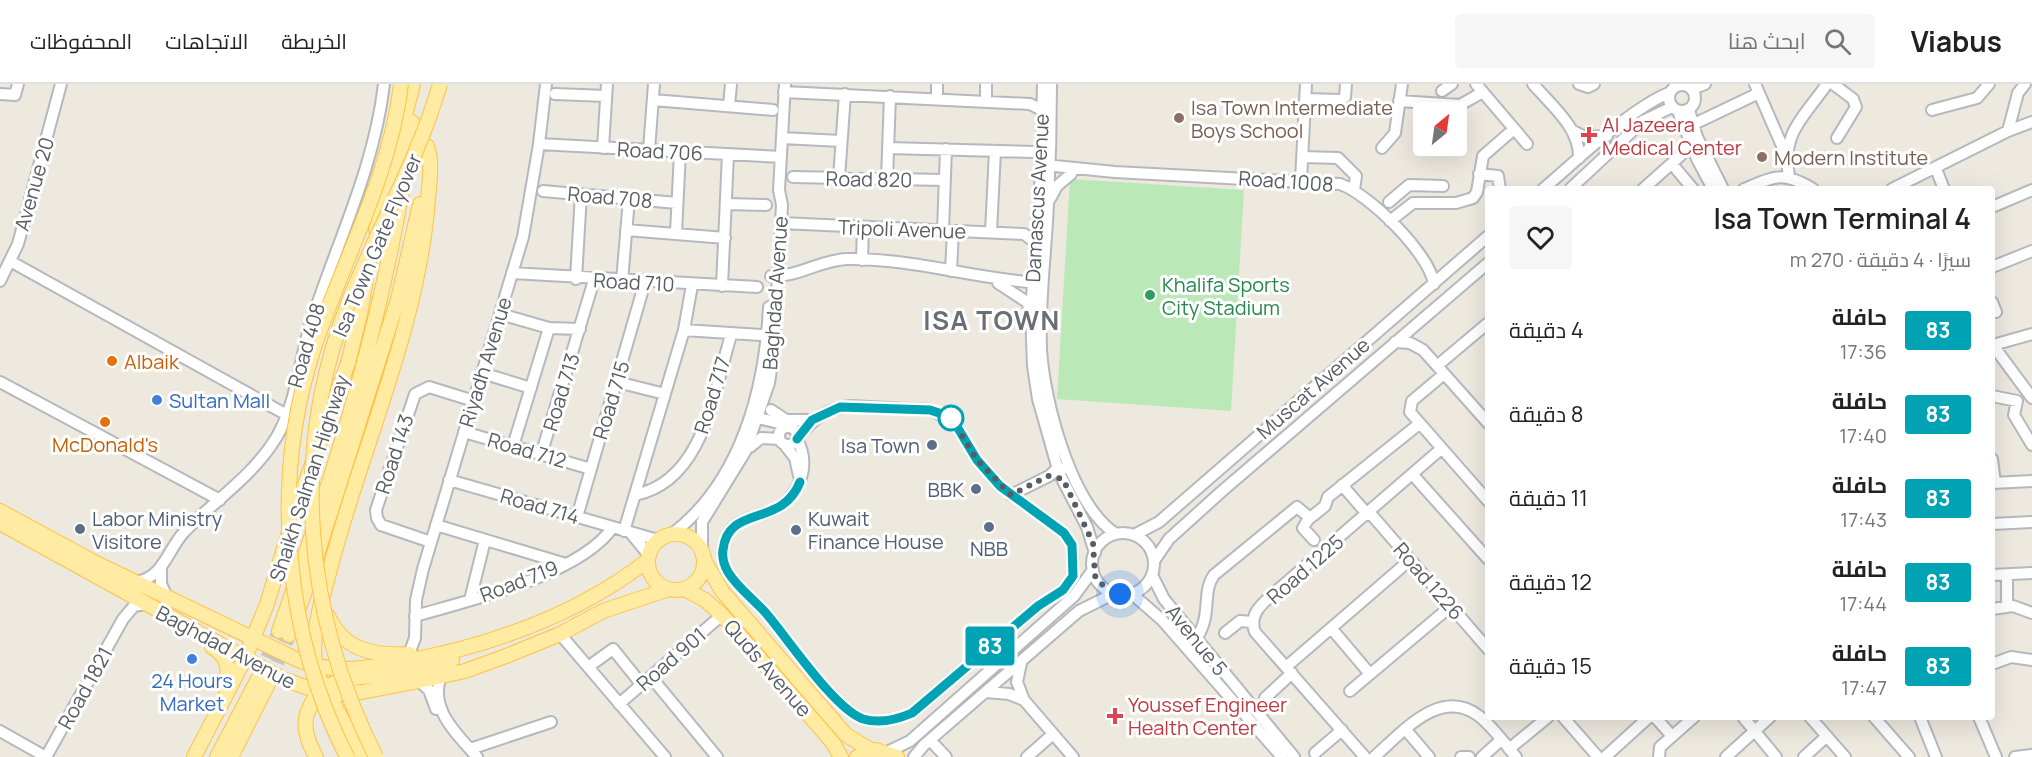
<!DOCTYPE html>
<html lang="ar">
<meta charset="utf-8">
<style>
body{margin:0;font-family:Manrope,Cairo,sans-serif;background:#f6f6f6;color:#222;direction:rtl;height:100vh;display:flex;flex-direction:column;font-size:22px;white-space:nowrap}
*{box-sizing:border-box;margin:0}
p{font-size:20px;color:#767676}
.icon{flex:none;width:33px;height:33px;fill:none;stroke:currentColor;stroke-width:2;stroke-linecap:round;stroke-linejoin:round}
.map{position:relative;flex:1;overflow:hidden;direction:ltr}
.panel{position:absolute;left:1485px;top:102px;width:510px;height:534px;display:flex;flex-direction:column;background:#fff;border-radius:6px;box-shadow:0 6px 24px #0002;direction:rtl}
.panel>*{flex:none}
.badge{padding:0 12px;border-radius:4px;font-size:21px;line-height:39px}
.needle{width:39px;rotate:29deg}
.fabs{position:absolute;left:1413px;top:18px;display:grid;gap:12px}
.fabs a{display:grid;place-items:center;width:54px;height:54px;border-radius:6px;background:#fff;box-shadow:0 6px 24px #0002;font-size:30px}
.you{position:absolute;width:30px;height:30px;margin:-15px;border:4px solid #fff;border-radius:50%;background:#1a73e8;box-shadow:0 0 0 9px #1a73e833}
.map>.badge{position:absolute;translate:-50% -50%;box-shadow:0 0 0 3px #fff}
.round{display:grid;place-items:center;flex:none;width:63px;height:63px;border-radius:6px;background:#f6f6f6}
.overview{display:flex;align-items:center;justify-content:space-between;height:102px;padding:0 24px}
h1{font-size:28px;font-weight:600;line-height:45px}
ul{padding:0;list-style:none}
li{display:flex;align-items:center;gap:18px;height:84px;padding:0 24px}
li div{flex:1}
li b{display:block;font-size:22px}
li em{font-style:normal}
li .badge{min-width:66px;font-weight:700;text-align:center}
header{display:flex;align-items:center;gap:36px;box-sizing:border-box;height:84px;padding:0 30px;background:#fff;border-bottom:2px solid #e0e0e0}
header strong{font-size:28px}
nav{display:flex;gap:33px;margin-inline-start:auto;font-size:21px}
.search{width:420px;height:54px;background:#f6f6f6;display:flex;align-items:center;gap:15px;box-sizing:border-box;padding:0 21px;border-radius:6px;color:#767676;font-size:22px}
.map>svg:first-child{display:block}
.green{fill:#bae8b7}
.lines{fill:none;stroke-linecap:round;stroke-linejoin:round}
.major-tunnel{stroke:#c8c6c0;stroke-width:14;stroke-dasharray:14 7;stroke-linecap:butt}
.minor-casing{stroke:#b5b8be;stroke-width:14}
.major-casing{stroke:#ffc246;stroke-width:16}
.minor{stroke:#fff;stroke-width:10}
.major{stroke:#ffeba2;stroke-width:14}
.major-bridge-casing{stroke:#ffc246;stroke-width:16;stroke-linecap:butt}
.major-bridge{stroke:#ffeba2;stroke-width:14}
.line-casing{stroke:#fff;stroke-width:14}
.line{stroke:#00a3b4;stroke-width:9}
.walk{stroke:#585d62;stroke-width:6;stroke-dasharray:0 10.8}
.education-dot{fill:#8d6e63;stroke:#fff;stroke-width:2}
.health-dot{fill:#e0444e;stroke:#fff;stroke-width:2}
.leisure-dot{fill:#2e9e5b;stroke:#fff;stroke-width:2}
.food-dot{fill:#e8710a;stroke:#fff;stroke-width:2}
.shop-dot{fill:#3f7fe0;stroke:#fff;stroke-width:2}
.stop-dot{fill:#fff;stroke:#00a3b4;stroke-width:3}
.service-dot{fill:#5c6f8a;stroke:#fff;stroke-width:2}
.labels{text-anchor:middle;dominant-baseline:central;stroke-width:6;stroke-linejoin:round;paint-order:stroke}
.education-label{font-size:20px;fill:#785e54;stroke:#fff;text-anchor:start}
.health-label{font-size:20px;fill:#be3a42;stroke:#fff;text-anchor:start}
.street-label{font-size:20px;fill:#585d62;stroke:#fff}
.leisure-label{font-size:20px;fill:#27864d;stroke:#fff;text-anchor:start}
.food-label{font-size:20px;fill:#c56008;stroke:#fff;text-anchor:start}
.shop-label{font-size:20px;fill:#366cbe;stroke:#fff;text-anchor:start}
.service-label{font-size:20px;fill:#4e5e75;stroke:#fff;text-anchor:end}
.district-label{font-size:26px;font-weight:bold;letter-spacing:1.5px;fill:#696f74;stroke:#fff}
</style>
<header>
<strong>Viabus</strong>
<div class="search"><svg class="icon" aria-label="search" viewBox="0 0 24 24"><circle cx="10" cy="10" r="6"/><path d="M15 15l6 6"/></svg>ابحث هنا</div>
<nav><a>الخريطة</a><a>الاتجاهات</a><a>المحفوظات</a></nav>
</header>
<div class="map">
<svg width="2032" height="673" viewBox="0 0 2032 673">
<rect width="100%" height="100%" fill="#ede9df"/>
<path class="green" d="M1070,95L1244,106L1231,327L1057,315Z"/>
<g class="lines">
<path class="major-tunnel" d="M259,593L279,547
M269,598L289,551"/>
<defs>
<path id="minor" d="M1043,0L1041,88L1031,228L1033,282L1038,315L1059,389L1087,443L1095,469
M1051,0C1051,40 1050,79 1048,119C1046,168 1039,216 1041,265C1044,317 1071,421 1116,450
M1476,0L1527,60
M1533,0C1552,22 1580,44 1579,74
M1579,0L1588,3L1594,0
M1755,0L1786,71
M1833,0L1853,15L1856,23L1837,54
M1669 14a13 13 0 1 1 26 0a13 13 0 1 1-26 0Z
M1692,5L1705,0
M1442,7L1452,0
M784,8L1030,20L1042,26
M0,10L15,11L18,0
M555,10L606,12
M937,14V0
M1305,15L1341,16L1345,13L1346,0
M653,16L773,26
M986,17V0
M1399,17L1460,21L1483,8
M729,22L731,0
M1689,26L1697,53L1723,105
M1932,26L1977,14L1989,0
M1678,27L1697,75L1713,105
M1694,40L1759,9
M1573,47L1585,53L1607,52
M2008,47L2018,9L2025,0
M782,54L841,57
M539,60L781,73
M603,64L607,0
M888,64L1034,68
M1382,64L1395,49L1402,0
M649,66L654,0
M1303,73L1338,74L1356,92L1354,106
M1672,80L1693,105
M1045,81L1115,88L1340,100C1369,110 1429,169 1434,200
M1936,85L1944,105
M1479,90L1498,92L1500,105
M1789,92C1781,49 1804,33 1827,0
M793,93L945,96
M839,94L845,10
M887,95L890,12
M1301,96L1306,0
M1543,105C1576,77 1631,24 1669,9
M1570,105L1643,37L1672,23
M1643,105L1680,72L1690,57
M1744,105C1776,92 1783,87 1813,105
M1892,105L2008,47L2032,38
M543,107L677,119
M1050,115L1057,102L1071,90
M1389,118L1409,101L1443,102
M727,120L766,121
M1992,123L2032,106
M1390,137L1413,119H1456L1473,114L1477,108L1483,72L1514,45
M781,139L1024,150L1036,159
M626,146L725,154
M943,146L946,65
M991,148L995,67
M676,149L680,68
M862,176L863,143
M10,177L287,331
M1992,183L2032,167
M951,187L953,147
M512,189L757,203
M771,192C799,193 820,176 847,175C912,174 975,195 1039,199
M576,195L581,110
M0,197L18,160L61,0
M622,197L629,115
M998,199L1027,218L1030,227
M722,202L728,70
M1992,218L1996,228
M500,230L549,244L580,245
M684,246L761,251
M1395,258L1410,259L1423,266L1488,339
M1992,260L2032,314
M1993,261L2032,250
M1438,281L1488,239
M482,289L531,304
M1444,290L1412,317L1410,328L1488,417
M0,298L220,416
M617,298L665,310
M1992,312L2017,317L2014,331L2032,361
M850,322L930,326L953,336L977,376L1000,402L1064,449L1072,461L1073,492L1063,506L1038,522L912,629C896,636 880,640 863,635C834,625 787,553 765,528C753,515 737,503 728,488C724,481 722,473 723,466C728,418 783,447 801,394C805,381 804,368 797,355C812,336 825,325 850,322Z
M771,326L786,336H812
M754,333L791,342
M779 352a9 9 0 1 1 18 0a9 9 0 1 1-18 0Z
M464,348L591,385
M784,360L795,374L799,392
M513,362L549,244
M750,363L761,354L779,355
M541,371L594,196
M1992,375L1995,399
M1413,391L1488,475
M449,396L658,456
M1992,399L2032,397
M1342,401L1368,431
M635,411C704,397 714,307 731,251
M1011,411L1049,392L1058,384L1063,385
M1370,429L1488,565
M577,433L645,198
M1309,434L1303,444L1314,456
M1992,440L2032,438
M436,441L566,480
M624,447L684,246L692,201
M630,448L648,470
M1092 480a31 31 0 1 1 62 0a31 31 0 1 1-62 0Z
M672,450C741,398 765,305 769,223
M1134,451L1159,438L1488,152
M431,458L381,441L377,434L376,426L415,310L429,303L474,317
M702,468V438L745,368L769,299L774,264L782,121L779,106L785,0
M1154,477L1169,455L1221,408L1488,179
M161,485V500L167,513
M1152,491L1164,515L1294,673
M1992,491L2032,489
M2007,491V521
M136,498C164,493 167,467 184,448C214,417 253,392 276,354C296,321 299,279 310,242C336,160 374,86 384,0
M1131,509L1162,536L1282,673
M470,516L485,456
M1992,525L2013,522L2032,529
M415,532C470,516 580,491 613,443
M1331,544L1370,590
M1225,549L1240,537L1252,538
M560,550L665,673
M1196,555C1213,530 1201,509 1214,491L1297,423L1310,434L1325,422L1328,413L1419,340
M409,570L415,554L416,516L423,485L523,153L539,60L546,0
M1021,579L1017,598L1024,616L1073,673
M1992,580L2011,573L2032,576
M588,583L613,565L642,601
M1286,583L1410,476
M441,592C428,625 458,651 477,673
M651,593L717,673
M419,597L429,606L436,625
M1350,607L1451,522
M986,608L1009,610L1024,616
M1265,614L1292,589
M619,620L722,531
M1563,633L1598,673
M1655,633L1672,652
M1743,633L1776,673
M1810,633L1845,673
M1874,633L1909,673
M1920,633L1936,673
M1979,633L1996,673
M1406,646L1429,673
M0,647L46,673
M930,656L946,673
M470,665L551,638
M1509,665L1548,633
M887,668L910,657L1074,512L1093,486
M1315,669L1342,646
M46,673L123,535L134,522L145,520
M914,673L924,661L1079,527L1115,509
M1027,673L1053,650
M1365,673L1255,548C1247,528 1267,516 1280,504L1441,365
M1374,673C1402,649 1440,602 1479,632C1493,643 1505,660 1516,673
M1461,673H1469
M1482,673L1501,656
M1605,673L1649,633
M1659,673L1660,663L1694,633
M1726,673L1770,633
M1804,673L1827,652
M2015,673L2032,671"/>
<path id="major" d="M376,146L413,0
M0,427L94,478L298,576C334,591 370,584 407,577C492,561 578,530 647,477
M0,439L283,595L328,611L362,608L419,597L465,587L506,572L560,550L603,527L669,505
M648 478a28 28 0 1 1 56 0a28 28 0 1 1-56 0Z
M704,476L722,507L846,651L871,666
M684,505L705,516L722,531L833,659L841,673
M328,532C344,567 374,572 410,570
M279,547C338,380 390,214 412,38
M289,551L308,499L398,215L420,120
M212,563C229,573 229,585 226,603
M194,673L245,574L267,520L295,428L348,279L360,230L369,177
M217,673L259,593
M231,673L268,600
M316,673C308,658 301,641 309,625C323,590 361,594 393,590C413,588 433,583 452,576
M363,673L318,592C307,559 322,517 330,485C362,362 418,244 428,116C429,99 433,80 427,62
M857,673L876,666L897,673"/>
</defs>
<use href="#minor" class="minor-casing"/>
<use href="#major" class="major-casing"/>
<use href="#minor" class="minor"/>
<use href="#major" class="major"/>
<defs>
<path id="major-bridge" d="M347,673C284,549 271,399 313,267C342,177 390,94 401,0
M376,673C304,530 289,368 349,217C378,143 418,76 440,0"/>
</defs>
<use href="#major-bridge" class="major-bridge-casing"/>
<use href="#major-bridge" class="major-bridge"/>
</g>
<g class="lines">
<defs>
<path id="line" d="M797,355L812,336L840,323L930,326L945,331L953,336L977,376L1000,402L1064,449L1072,461L1073,492L1063,506L1038,522L912,629C896,636 880,640 863,635C834,625 787,553 765,528C753,515 737,503 728,488C724,481 722,473 723,466C728,420 782,444 800,398"/>
</defs>
<use href="#line" class="line-casing"/>
<use href="#line" class="line"/>
<path class="walk" d="M951,334L977,376L1011,411L1048,392L1063,395L1093,459L1095,492L1106,505L1120,510"/>
</g>
<g class="education-dot">
<circle cx="1179" cy="34" r="6"/>
<circle cx="1762" cy="73" r="6"/>
</g>
<g class="health-dot">
<path d="M1586 42h6v6h6v6h-6v6h-6v-6h-6v-6h6z"/>
<path d="M1112 623h6v6h6v6h-6v6h-6v-6h-6v-6h6z"/>
</g>
<circle class="leisure-dot" cx="1150" cy="211" r="6"/>
<g class="food-dot">
<circle cx="112" cy="277" r="6"/>
<circle cx="105" cy="338" r="6"/>
</g>
<g class="shop-dot">
<circle cx="157" cy="316" r="6"/>
<circle cx="192" cy="575" r="6"/>
</g>
<circle class="stop-dot" cx="951" cy="334" r="12"/>
<g class="service-dot">
<circle cx="932" cy="361" r="6"/>
<circle cx="976" cy="405" r="6"/>
<circle cx="989" cy="443" r="6"/>
<circle cx="80" cy="445" r="6"/>
<circle cx="796" cy="446" r="6"/>
</g>
<g class="labels">
<g class="education-label">
<text x="1191" y="23">Isa Town Intermediate<tspan x="1191" dy="23">Boys School</tspan></text>
<text x="1774" y="73">Modern Institute</text>
</g>
<g class="health-label">
<text x="1602" y="40">Al Jazeera<tspan x="1602" dy="23">Medical Center</tspan></text>
<text x="1128" y="620">Youssef Engineer<tspan x="1128" dy="23">Health Center</tspan></text>
</g>
<g class="street-label">
<text transform="translate(660 67) rotate(3)">Road 706</text>
<text transform="translate(869 95) rotate(1)">Road 820</text>
<text transform="translate(1286 97) rotate(4)">Road 1008</text>
<text transform="translate(34 100) rotate(-74)">Avenue 20</text>
<text transform="translate(610 113) rotate(5)">Road 708</text>
<text transform="translate(1037 114) rotate(-87)">Damascus Avenue</text>
<text transform="translate(902 145) rotate(2)">Tripoli Avenue</text>
<text transform="translate(377 161) rotate(-67)">Isa Town Gate Flyover</text>
<text transform="translate(634 198) rotate(3)">Road 710</text>
<text transform="translate(775 209) rotate(-86)">Baghdad Avenue</text>
<text transform="translate(306 261) rotate(-74)">Road 408</text>
<text transform="translate(485 278) rotate(-73)">Riyadh Avenue</text>
<text transform="translate(1313 304) rotate(-41)">Muscat Avenue</text>
<text transform="translate(561 308) rotate(-73)">Road 713</text>
<text transform="translate(712 311) rotate(-73)">Road 717</text>
<text transform="translate(611 316) rotate(-73)">Road 715</text>
<text transform="translate(527 366) rotate(16)">Road 712</text>
<text transform="translate(394 370) rotate(-72)">Road 143</text>
<text transform="translate(309 394) rotate(-72)">Shaikh Salman Highway</text>
<text transform="translate(540 422) rotate(16)">Road 714</text>
<text transform="translate(1305 485) rotate(-41)">Road 1225</text>
<text transform="translate(519 497) rotate(-21)">Road 719</text>
<text transform="translate(1429 497) rotate(49)">Road 1226</text>
<text transform="translate(1197 556) rotate(51)">Avenue 5</text>
<text transform="translate(226 563) rotate(28)">Baghdad Avenue</text>
<text transform="translate(671 575) rotate(-41)">Road 901</text>
<text transform="translate(768 584) rotate(49)">Quds Avenue</text>
<text transform="translate(85 604) rotate(-61)">Road 1821</text>
</g>
<g class="leisure-label">
<text x="1162" y="200">Khalifa Sports<tspan x="1162" dy="23">City Stadium</tspan></text>
</g>
<g class="food-label">
<text x="124" y="277">Albaik</text>
<text x="105" y="360" text-anchor="middle">McDonald's</text>
</g>
<g class="shop-label">
<text x="169" y="316">Sultan Mall</text>
<text x="192" y="596" text-anchor="middle">24 Hours<tspan x="192" dy="23">Market</tspan></text>
</g>
<g class="service-label">
<text x="920" y="361">Isa Town</text>
<text x="964" y="405">BBK</text>
<text x="92" y="434" text-anchor="start">Labor Ministry<tspan x="92" dy="23">Visitore</tspan></text>
<text x="808" y="434" text-anchor="start">Kuwait<tspan x="808" dy="23">Finance House</tspan></text>
<text x="989" y="464" text-anchor="middle">NBB</text>
</g>
<g class="district-label">
<text x="992" y="236">ISA TOWN</text>
</g>
</g>
</svg>
<div class="fabs">
<a><svg class="needle" viewBox="-14 -14 28 28"><path d="M0-13l5 13h-10z" fill="#e53935"/><path d="M0 13l5-13h-10z" fill="#767676"/></svg></a>
</div>
<div class="you" style="left:1120px;top:510px"></div>
<b class="badge" style="left:990px;top:562px;background:#00a3b4;color:#fff">83</b>
<section class="panel">
<div class="overview"><div><h1>Isa Town Terminal 4</h1><p>سيرًا · 4 دقيقة · 270 m</p></div><a class="round"><svg class="icon" aria-label="heart" viewBox="0 0 24 24"><path d="M12 20l-8-8c-3-5 5-10 8-4 3-6 11-1 8 4z"/></svg></a></div>
<ul>
<li><span class="badge" style="background:#00a3b4;color:#fff">83</span><div><b>حافلة</b><p>17:36</p></div><em>4 دقيقة</em></li>
<li><span class="badge" style="background:#00a3b4;color:#fff">83</span><div><b>حافلة</b><p>17:40</p></div><em>8 دقيقة</em></li>
<li><span class="badge" style="background:#00a3b4;color:#fff">83</span><div><b>حافلة</b><p>17:43</p></div><em>11 دقيقة</em></li>
<li><span class="badge" style="background:#00a3b4;color:#fff">83</span><div><b>حافلة</b><p>17:44</p></div><em>12 دقيقة</em></li>
<li><span class="badge" style="background:#00a3b4;color:#fff">83</span><div><b>حافلة</b><p>17:47</p></div><em>15 دقيقة</em></li>
</ul>
</section>
</div>
